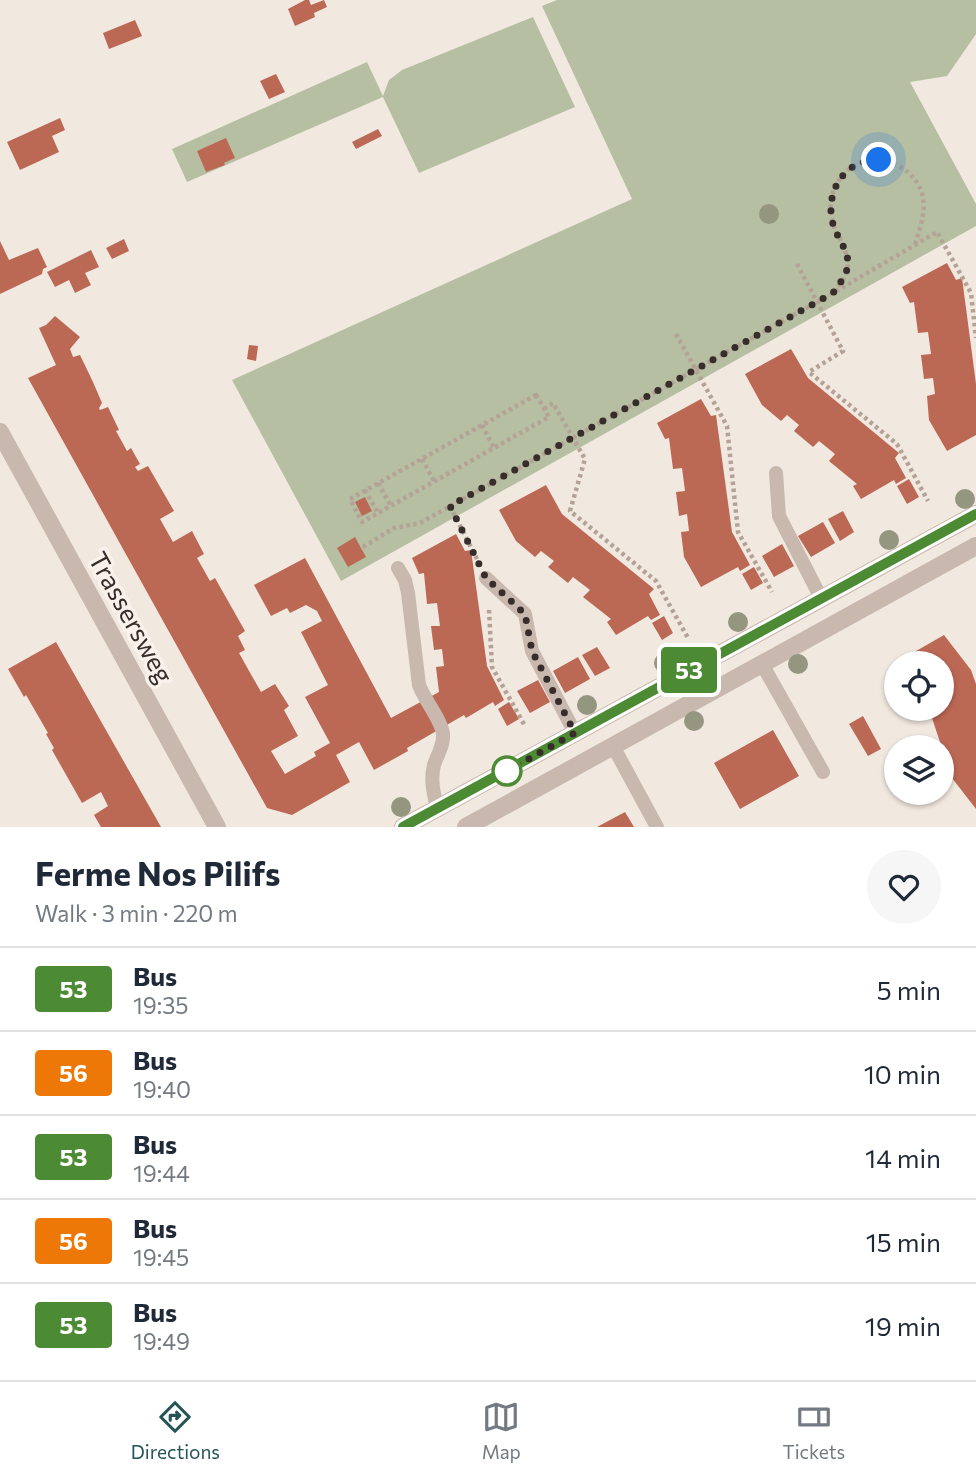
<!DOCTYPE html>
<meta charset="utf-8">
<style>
body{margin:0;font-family:Commissioner,sans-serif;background:#f6f6f7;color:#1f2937;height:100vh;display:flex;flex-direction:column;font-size:26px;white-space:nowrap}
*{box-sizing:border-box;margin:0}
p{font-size:23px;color:#747a83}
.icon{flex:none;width:38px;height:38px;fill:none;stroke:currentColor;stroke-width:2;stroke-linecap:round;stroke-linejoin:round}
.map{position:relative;height:827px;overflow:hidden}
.details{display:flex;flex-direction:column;background:#fff;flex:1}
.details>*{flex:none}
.badge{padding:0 14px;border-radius:5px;font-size:24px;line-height:46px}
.tools{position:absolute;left:884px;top:651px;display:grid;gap:14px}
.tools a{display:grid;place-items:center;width:70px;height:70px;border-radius:50%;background:#fff;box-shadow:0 2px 5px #0004;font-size:35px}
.you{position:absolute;width:35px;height:35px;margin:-18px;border:5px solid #fff;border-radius:50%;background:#1a73e8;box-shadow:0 0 0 10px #1a73e833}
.map>.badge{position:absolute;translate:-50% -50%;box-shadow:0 0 0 4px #fff}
.round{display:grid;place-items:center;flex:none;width:74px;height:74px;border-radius:37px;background:#f6f6f7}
.overview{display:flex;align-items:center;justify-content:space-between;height:119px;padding:0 35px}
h1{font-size:33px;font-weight:700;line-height:52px}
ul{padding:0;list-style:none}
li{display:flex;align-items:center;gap:21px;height:84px;padding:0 35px;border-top:2px solid #e0e1e3}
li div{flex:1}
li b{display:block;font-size:26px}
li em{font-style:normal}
li .badge{min-width:77px;font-weight:700;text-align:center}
.tabs{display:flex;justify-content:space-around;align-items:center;height:98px;border-top:2px solid #e0e1e3;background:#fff;font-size:19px;color:#747a83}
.tabs a{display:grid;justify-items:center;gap:4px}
.tabs .current{color:#245455}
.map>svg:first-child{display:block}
.green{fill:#b6bfa1}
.building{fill:#bb6854}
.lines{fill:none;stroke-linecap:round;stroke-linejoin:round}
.path{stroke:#b4a297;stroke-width:4.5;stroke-dasharray:3.5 3.5;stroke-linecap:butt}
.service{stroke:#c8b8ad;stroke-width:14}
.minor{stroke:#c8b8ad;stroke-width:18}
.tertiary{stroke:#c8b8ad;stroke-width:18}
.tree{fill:#949680}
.line-casing{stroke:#fff;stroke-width:16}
.line{stroke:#4c8b33;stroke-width:10}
.walk{stroke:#372e2b;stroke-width:7;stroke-dasharray:0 12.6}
.stop-dot{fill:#fff;stroke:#4c8b33;stroke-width:3.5}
.labels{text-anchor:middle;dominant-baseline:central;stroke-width:7;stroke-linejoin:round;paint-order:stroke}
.street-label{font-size:26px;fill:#372e2b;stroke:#f9f2ec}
</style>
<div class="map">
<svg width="976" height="827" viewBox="0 0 976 827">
<rect width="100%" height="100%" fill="#f1e8e0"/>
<path class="green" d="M557,0H976V34L947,76L910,82L976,204V226L341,581L232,380L632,199L542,6Z
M533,17L575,107L419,173L383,97L187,182L172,149L367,62L383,96L389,80L402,70Z"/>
<path class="building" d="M305,0H309L311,5L324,0L327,7L314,13L315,17L295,26L288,9Z
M135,20L142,36L109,49L103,33Z
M276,74L285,92L269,99L260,81Z
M60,118L65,130L52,136L59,152L20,170L7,142Z
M378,129L382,136L356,149L352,142Z
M226,138L235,158L224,163L225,165L206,172L197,151Z
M124,239L129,251L112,259L106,248Z
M0,241L9,260L38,248L47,267L43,269L42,274L0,294Z
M91,250L99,267L85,273L91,285L75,293L69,280L55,287L47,272Z
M947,263L956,280L962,278L976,384V435L947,451L929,420L927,396L935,394L933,378L924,379L921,355L931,354L928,332L918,333L914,302L910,303L902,287Z
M55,316L80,337L70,349L73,357L80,355L93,382L102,403L99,408L100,410L108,407L119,430L116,431L127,451L131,448L140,464L135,467L138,471L148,466L174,511L160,519L173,542L192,531L204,554L197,558L210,581L215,578L245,631L238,636L245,650L239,653L261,692L275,684L289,706L284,710L298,736L271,751L285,774L316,756L314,752L330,743L305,697L328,685L301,632L322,621L317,611L306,605L290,613L287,608L271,616L254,585L305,558L391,718L439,692L436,667L444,666L442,649L434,650L431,626H440L437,603L427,604L424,573L419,574L412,558L456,534L465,551L471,550L487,666L504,700L495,706L493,702L466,718L464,715L407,748L408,751L374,770L359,742L336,755L350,782L292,815L267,808L28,378L56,365L39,328L46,325Z
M249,345L258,346L256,361L247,359Z
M791,349L808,378L899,453L895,458L906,478L896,484L894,480L861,499L853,486L857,484L829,461L835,454L819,441L813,447L794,431L799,425L787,415L781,421L762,405L745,374Z
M701,399L711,416L716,415L732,532L750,565L740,571L738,567L701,587L684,557L681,532L689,531L687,514L679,516L676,492L685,491L682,468L673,469L669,438L665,439L657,423Z
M909,479L919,497L907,504L897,486Z
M546,485L562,514L654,589L649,594L660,615L651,620L648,616L616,635L607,622L611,619L583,597L590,590L573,577L568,583L548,567L554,561L541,551L535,557L516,541L499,510Z
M365,497L372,511L362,516L355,502Z
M843,511L854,532L840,541L828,519Z
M823,522L835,543L811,557L798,536Z
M355,537L366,557L348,567L337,548Z
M782,544L794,566L774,577L762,556Z
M754,567L763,583L751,590L742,574Z
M664,616L673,633L662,640L652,623Z
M944,635L971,670L976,684V809L952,778L929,709H942V663H898L897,662Z
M56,642L132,776L161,827H101L94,815L108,806L101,792L82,803L52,750L54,748L46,734L48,733L26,695L24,697L8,669Z
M597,647L610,668L595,676L582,655Z
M578,657L590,679L565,693L553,671Z
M538,680L550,702L530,713L517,691Z
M509,702L519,719L507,726L498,709Z
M863,716L881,749L868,756L849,724Z
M773,730L799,776L740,809L714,763Z
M625,812L634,827H597Z"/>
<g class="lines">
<path class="path" d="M797,264L843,351L809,372L897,444L928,501
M834,292C838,286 844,280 846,274C852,258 841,242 835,229C826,209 831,185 848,170C874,148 917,165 923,198C926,214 919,230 915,245
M676,334L727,426L738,532L772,592
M536,395L549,417L362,522L350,499Z
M544,409L553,403L585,459L570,511L656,581L688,638
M482,425L494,448
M422,459L434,481
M378,483L391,506
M365,490L378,513
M450,506L478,561
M363,547L394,528L420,523L833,293L937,232L971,293L976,338
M489,610L492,667L525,726"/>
<path class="service" d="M776,473L779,516L821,598
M398,568L405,580L408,593L419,685C425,701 441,719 443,734C444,746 437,755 434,765C430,780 434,794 437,808
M486,578L525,614L532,651L575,733
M762,664L823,772
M613,746L657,827"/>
<path class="minor" d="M0,432L217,827"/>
<path class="tertiary" d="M403,827L976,514
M466,827L976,546"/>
</g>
<g class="tree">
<circle cx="769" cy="214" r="10"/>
<circle cx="965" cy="499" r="10"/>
<circle cx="889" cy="540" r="10"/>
<circle cx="738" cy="622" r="10"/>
<circle cx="664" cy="663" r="10"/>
<circle cx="798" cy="664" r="10"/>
<circle cx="587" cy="705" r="10"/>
<circle cx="694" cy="721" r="10"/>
<circle cx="401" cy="807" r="10"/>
</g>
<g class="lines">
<defs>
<path id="line" d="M403,827L976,514"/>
</defs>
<use href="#line" class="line-casing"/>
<use href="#line" class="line"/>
<path class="walk" d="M507,771L575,733L532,651L525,614L486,578L450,506L833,293C839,284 847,275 848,264C848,249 837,238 833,224C826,199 837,171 863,162C868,161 874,161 879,160"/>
</g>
<circle class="stop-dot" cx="507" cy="771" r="14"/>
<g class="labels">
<g class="street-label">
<text transform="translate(132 617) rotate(61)">Trassersweg</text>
</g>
</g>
</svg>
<div class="tools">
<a><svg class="icon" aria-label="locate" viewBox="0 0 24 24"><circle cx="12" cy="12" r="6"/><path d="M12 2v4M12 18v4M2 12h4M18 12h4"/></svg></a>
<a><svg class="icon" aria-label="layers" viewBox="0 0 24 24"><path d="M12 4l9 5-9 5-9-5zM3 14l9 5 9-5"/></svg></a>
</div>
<div class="you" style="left:879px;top:160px"></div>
<b class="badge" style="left:689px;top:670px;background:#4c8b33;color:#fff">53</b>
</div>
<section class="details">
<div class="overview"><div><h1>Ferme Nos Pilifs</h1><p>Walk · 3 min · 220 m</p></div><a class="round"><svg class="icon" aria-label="heart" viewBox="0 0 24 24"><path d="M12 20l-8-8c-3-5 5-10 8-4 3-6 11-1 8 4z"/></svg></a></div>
<ul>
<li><span class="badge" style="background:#4c8b33;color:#fff">53</span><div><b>Bus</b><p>19:35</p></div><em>5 min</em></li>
<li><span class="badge" style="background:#ed7807;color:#fff">56</span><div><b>Bus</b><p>19:40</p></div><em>10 min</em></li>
<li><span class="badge" style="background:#4c8b33;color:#fff">53</span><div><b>Bus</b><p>19:44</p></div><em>14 min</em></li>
<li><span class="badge" style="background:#ed7807;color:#fff">56</span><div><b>Bus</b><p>19:45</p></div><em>15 min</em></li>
<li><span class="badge" style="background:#4c8b33;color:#fff">53</span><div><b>Bus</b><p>19:49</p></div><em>19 min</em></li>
</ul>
</section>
<nav class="tabs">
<a class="current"><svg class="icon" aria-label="directions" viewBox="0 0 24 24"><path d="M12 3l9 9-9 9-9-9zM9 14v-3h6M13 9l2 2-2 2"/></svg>Directions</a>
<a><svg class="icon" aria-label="map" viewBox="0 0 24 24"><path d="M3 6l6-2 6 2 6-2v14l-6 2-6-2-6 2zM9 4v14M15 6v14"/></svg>Map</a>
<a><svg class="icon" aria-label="tickets" viewBox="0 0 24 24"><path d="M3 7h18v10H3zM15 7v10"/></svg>Tickets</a>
</nav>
